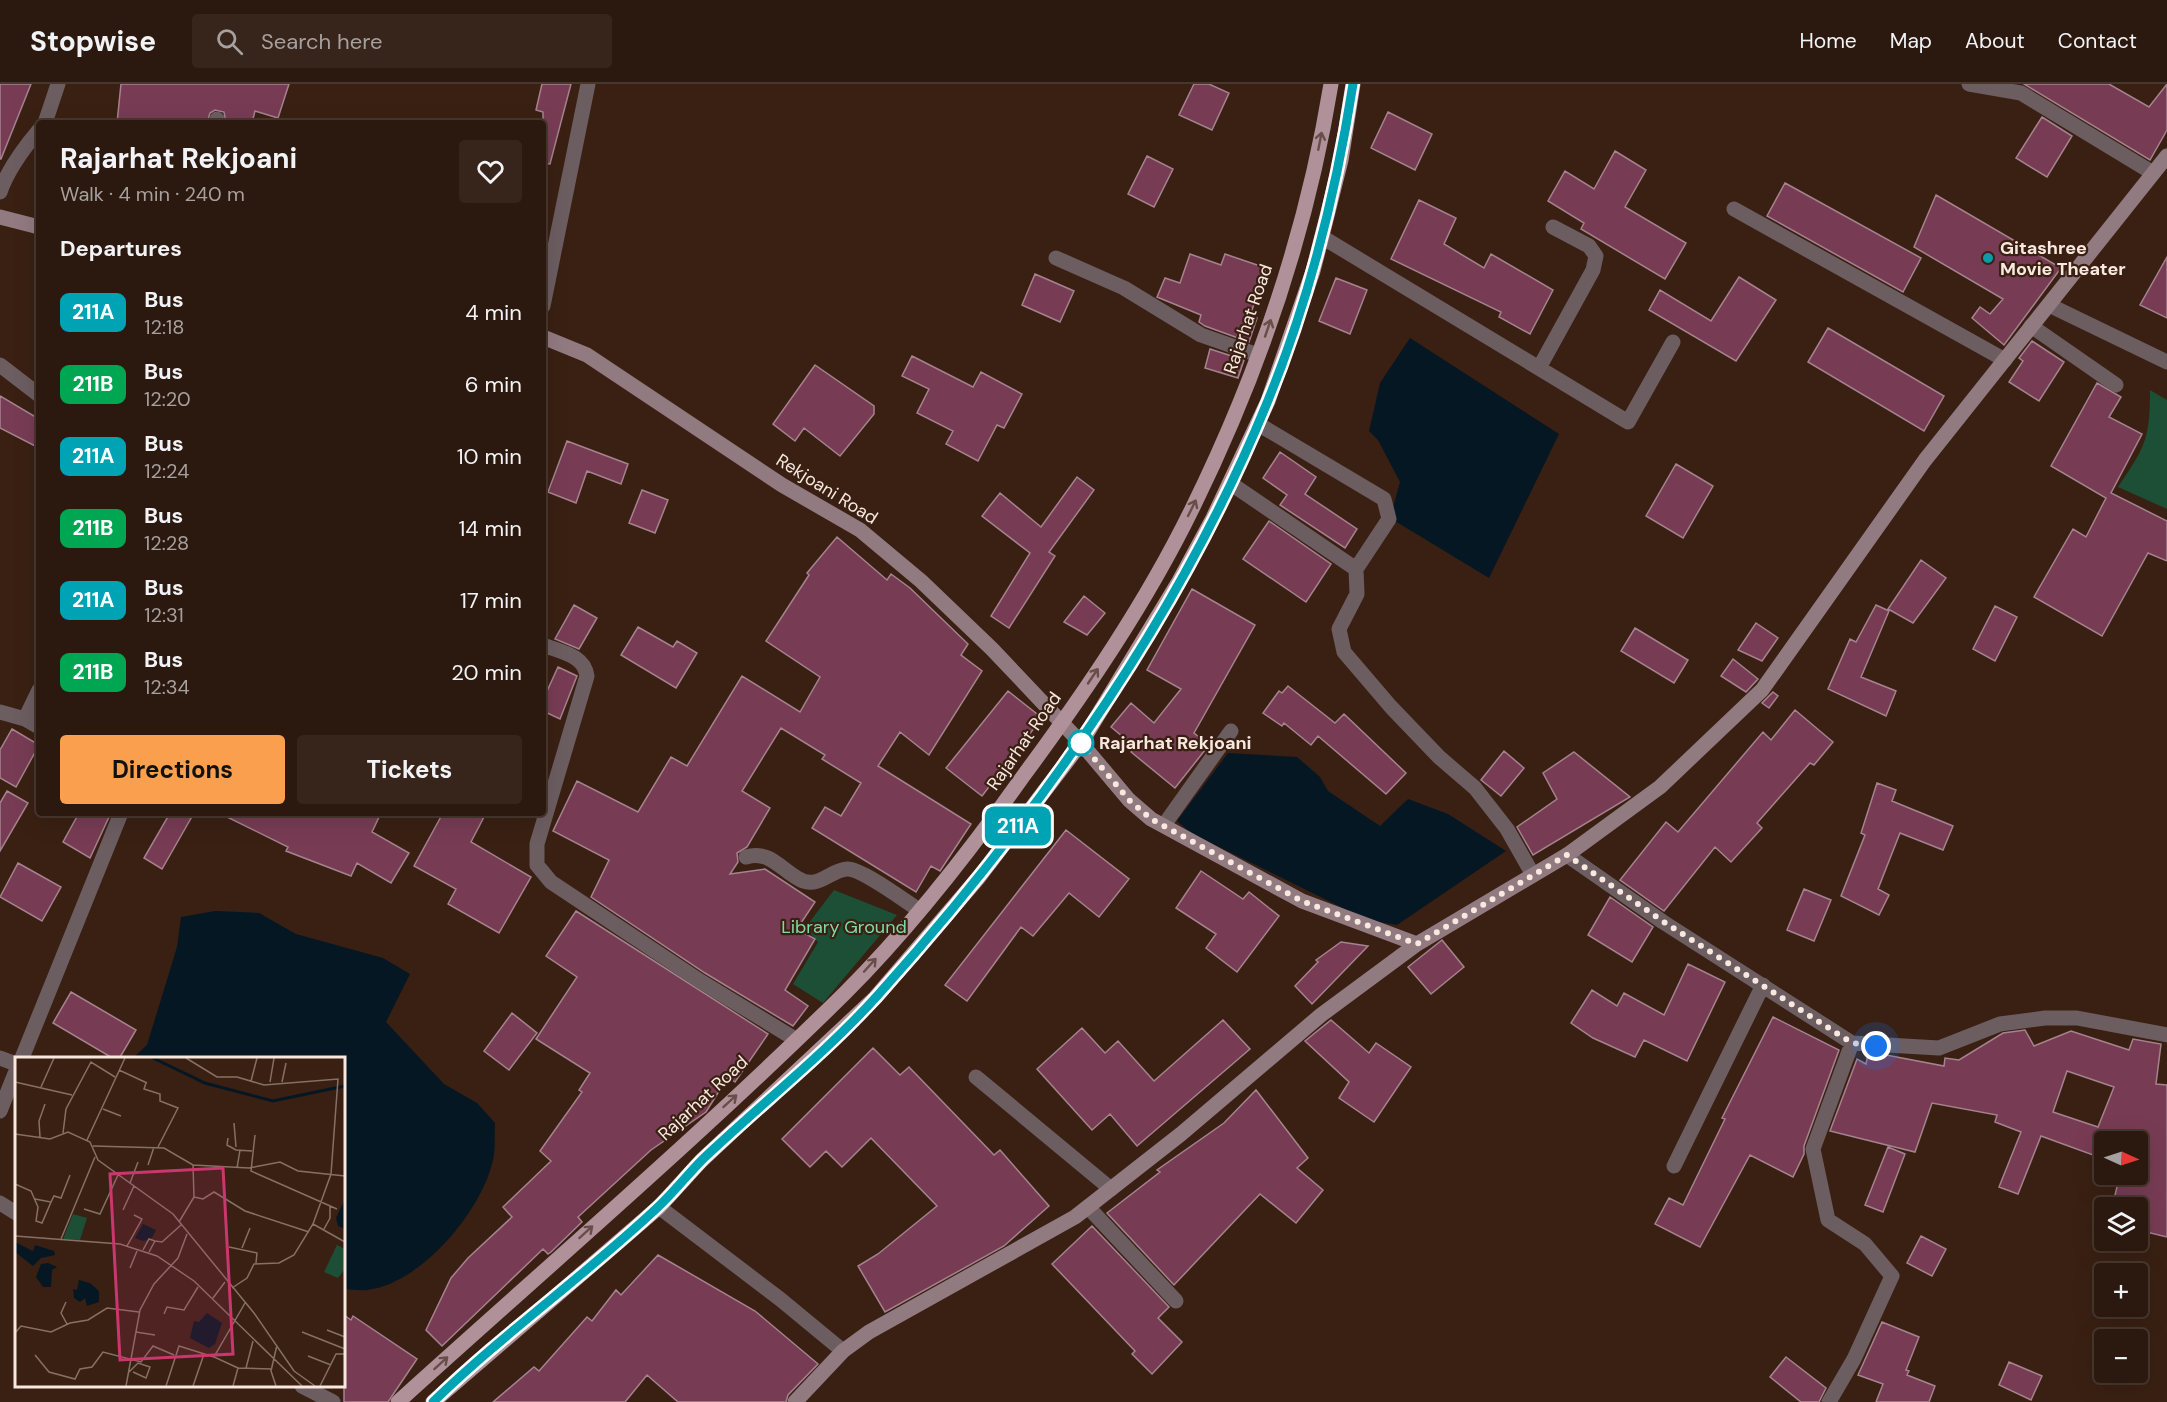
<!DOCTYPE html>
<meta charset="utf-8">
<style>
body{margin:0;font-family:"DM Sans",sans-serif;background:#37251c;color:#f1f3f6;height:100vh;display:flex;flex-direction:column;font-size:22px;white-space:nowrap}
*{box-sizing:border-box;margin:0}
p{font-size:20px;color:#a6a09e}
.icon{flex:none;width:33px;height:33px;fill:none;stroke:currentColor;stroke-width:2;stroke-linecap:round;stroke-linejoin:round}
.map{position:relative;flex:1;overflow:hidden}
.drawer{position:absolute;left:36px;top:36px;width:510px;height:696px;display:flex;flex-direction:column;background:#2b180e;border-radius:6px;box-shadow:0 6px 24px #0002,0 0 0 2px #47372e}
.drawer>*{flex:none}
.badge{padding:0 12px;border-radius:9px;font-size:21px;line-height:39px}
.needle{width:39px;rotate:93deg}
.buttons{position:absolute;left:2094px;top:1047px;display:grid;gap:12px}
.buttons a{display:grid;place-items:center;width:54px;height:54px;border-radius:6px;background:#2b180e;box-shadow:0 6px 24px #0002,0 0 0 2px #47372e;font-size:30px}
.you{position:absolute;width:30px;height:30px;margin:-15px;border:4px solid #fff;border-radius:50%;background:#1a73e8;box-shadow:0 0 0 9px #1a73e833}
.map>.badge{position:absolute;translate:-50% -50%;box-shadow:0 0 0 3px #fff}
h2{padding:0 24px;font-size:22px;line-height:54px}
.round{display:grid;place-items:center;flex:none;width:63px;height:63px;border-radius:6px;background:#37251c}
.head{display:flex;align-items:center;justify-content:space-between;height:102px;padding:0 24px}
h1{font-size:28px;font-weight:700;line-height:45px}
.button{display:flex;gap:12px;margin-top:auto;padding:12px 24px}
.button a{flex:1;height:69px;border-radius:6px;background:#fa9f4e;color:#111;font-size:24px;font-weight:700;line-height:69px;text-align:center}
.button a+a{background:#37251c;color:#f1f3f6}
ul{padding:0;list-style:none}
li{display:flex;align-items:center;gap:18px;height:72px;padding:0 24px}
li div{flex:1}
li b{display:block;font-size:22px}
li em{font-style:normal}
li .badge{min-width:66px;font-weight:700;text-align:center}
header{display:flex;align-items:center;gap:36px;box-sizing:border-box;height:84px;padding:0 30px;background:#2b180e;border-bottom:2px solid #47372e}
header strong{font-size:28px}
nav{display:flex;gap:33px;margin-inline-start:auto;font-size:21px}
.search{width:420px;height:54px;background:#37251c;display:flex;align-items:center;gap:15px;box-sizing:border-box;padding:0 21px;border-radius:6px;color:#a6a09e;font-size:22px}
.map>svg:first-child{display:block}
.green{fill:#1c4f35}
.water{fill:#051723}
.building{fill:#773c54;stroke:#a5838e;stroke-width:1.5;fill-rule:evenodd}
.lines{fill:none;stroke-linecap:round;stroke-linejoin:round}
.street{stroke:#6c5d61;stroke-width:15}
.secondary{stroke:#927a81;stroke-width:15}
.primary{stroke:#b09199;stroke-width:15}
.oneway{stroke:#694d49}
.line-casing{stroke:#fff;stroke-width:14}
.line{stroke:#00a3b4;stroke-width:9}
.walk{stroke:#f9e8df;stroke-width:6;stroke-dasharray:0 10.8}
.culture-dot{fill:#0f9aa8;stroke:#392013;stroke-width:2}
.stop-dot{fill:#fff;stroke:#00a3b4;stroke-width:3}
.labels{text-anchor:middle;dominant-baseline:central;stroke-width:4.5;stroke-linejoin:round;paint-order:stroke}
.poi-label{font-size:18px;font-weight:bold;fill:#f9e8df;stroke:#392013;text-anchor:start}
.street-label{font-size:18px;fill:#f9e8df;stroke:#392013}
.stop-label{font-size:18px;font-weight:bold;fill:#f9e8df;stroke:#392013;text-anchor:start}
.park-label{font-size:18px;fill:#7edba6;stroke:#392013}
.inset-river{fill:none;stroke:#051723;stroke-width:3}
.inset-road{fill:none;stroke:#867065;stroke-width:1.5}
.view{fill:#ca376f;fill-opacity:0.15;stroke:#ca376f;stroke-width:3}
.inset-edge{fill:none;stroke:#f9e8df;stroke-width:3}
</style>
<header>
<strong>Stopwise</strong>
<div class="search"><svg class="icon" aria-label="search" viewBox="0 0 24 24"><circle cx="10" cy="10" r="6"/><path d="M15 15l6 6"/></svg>Search here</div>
<nav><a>Home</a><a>Map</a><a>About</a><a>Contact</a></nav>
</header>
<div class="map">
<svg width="2167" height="1318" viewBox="0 0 2167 1318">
<rect width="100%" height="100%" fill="#392013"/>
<path class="green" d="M2150,306L2167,316V425L2118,403C2145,363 2150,356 2150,306Z
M834,806L897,831L823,919L793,900L818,858L805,844Z"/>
<path class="water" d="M1410,254L1559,350L1489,494L1390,434L1400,398L1378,356L1369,347L1380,299Z
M1228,669L1297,673L1320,693L1328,707L1380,742L1408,715L1448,730L1506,767L1397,841L1367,836L1191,749L1177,737Z
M215,827L259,829L296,850L383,874L410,890L386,938L444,1000L477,1019L495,1039C494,1052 496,1068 492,1080C479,1130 420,1200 367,1206C359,1207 351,1205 344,1205V974H133L147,961L177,863L181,833Z"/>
<path class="building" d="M0,0H31L1,75H0Z
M121,0H289L278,34L255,27L252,39H226L224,28L215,26L210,29L207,39H117Z
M542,0H571L550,80L543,79V28L536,26Z
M1194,0H1209L1229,9L1212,46L1179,31Z
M2024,0H2109L2149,23L2167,0V46L2150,76Z
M1388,28L1432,50L1415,86L1371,64Z
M2042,33L2072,52L2047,93L2016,74Z
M1615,67L1646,86L1625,123L1686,159L1665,195L1581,145L1584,139L1548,117L1565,87L1594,105Z
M1147,72L1173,85L1154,123L1128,110Z
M1785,99L1921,174L1903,208L1767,132Z
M1936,111L2061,184L2004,261L1972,234L1980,223L1990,230L2003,215L1914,163Z
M1419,116L1456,134L1444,160L1484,184L1491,170L1553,206L1530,250L1499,233L1501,228L1391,175Z
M1190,170L1221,181L1225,170L1266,184L1250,232L1257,234L1249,258L1205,242L1199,238L1201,231L1157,213L1165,194L1180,199Z
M2167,173V234L2140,221Z
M1035,190L1074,207L1060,238L1022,221Z
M1739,193L1776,216L1736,277L1649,226L1660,206L1711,237Z
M1336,194L1367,206L1350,250L1319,237Z
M1828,244L1944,312L1924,347L1808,278Z
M2032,257L2064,278L2039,317L2009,298L2023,277L2019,274Z
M1210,265L1244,276L1238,294L1205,284Z
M912,272L973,303L981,288L1022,310L1004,344L997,341L978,377L946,360L953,347L917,329L929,305L902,292Z
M815,281L874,322V330L840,372L804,344L795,357L773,340Z
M2097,299L2121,313L2109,333L2142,350L2111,409L2167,437V477L2148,469L2102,552L2034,513L2073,445L2086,453L2106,414L2051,382Z
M0,312L39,335V364L0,344Z
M567,357L628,380L621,400L587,387L576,419L548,408Z
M1280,368L1316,393L1305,410L1357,445L1345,464L1280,421L1287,411L1263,394Z
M1676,380L1713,402L1683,454L1646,432Z
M1077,393L1094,406L1049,468L1055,472L1009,544L991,532L1030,469L982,432L1000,409L1041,443Z
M642,406L668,416L655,449L629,439Z
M1269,437L1331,480L1306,518L1243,475Z
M837,453L887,496L891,490L910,504L968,560L961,571L982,587L929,671L900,648L878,682L971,740L940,787L931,782L916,808L812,744L825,723L841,732L861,699L822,675L825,671L781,644L742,707L770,724L747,763L737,769L738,778L730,790L765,785L815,818L797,845L815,855L785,906L808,922L793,942L705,889L591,813L609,776L553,747L577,697L638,728L671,673L687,682L742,592L800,628L820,593L766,557L809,491L807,489Z
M1921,476L1946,494L1913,539L1888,525Z
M1192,505L1255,541L1194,649L1209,661L1175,704L1131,668L1135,663L1111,643L1131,619L1154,639L1181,605L1147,586Z
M1084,512L1105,529L1087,551L1064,538Z
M574,521L597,534L579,565L555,555Z
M1876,521L1889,527L1861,593L1896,607L1886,632L1828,605L1850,555L1856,558Z
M1995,522L2017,533L1995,577L1973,565Z
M1756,539L1778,554L1762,577L1738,566Z
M638,543L673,563L677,557L697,569L676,604L621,571Z
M1635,544L1688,576L1674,599L1621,567Z
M1733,575L1758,595L1746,608L1721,592Z
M558,583L577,592L560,635L543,627V616Z
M1288,602L1335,639L1344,630L1406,689L1386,710L1318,652L1311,661L1284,639L1282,642L1263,629L1279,607L1282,609Z
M1008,607L1042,634L982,712L946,684Z
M1773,608L1778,612L1769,624L1762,619Z
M1795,626L1833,658L1814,681L1810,679L1757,739L1762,744L1731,778L1715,763L1664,827L1620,796L1666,738L1678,748L1763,648L1771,656Z
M12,645L39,661L16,703L0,694V666Z
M1504,667L1524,684L1501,712L1481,696Z
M1574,668L1630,713L1533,771L1517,743L1557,715L1543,689Z
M1877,699L1896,706L1892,717L1953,742L1943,766L1900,749L1878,805L1889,811L1879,831L1841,812L1865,751L1861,749Z
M7,707L28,719L0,767V719Z
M79,729H101L109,733L90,774L63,758Z
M170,729H194L162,785L144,774Z
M219,729H381L372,748L409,769L391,799L357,779L351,792L286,767L288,763Z
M443,729H486L471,758L531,793L499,849L448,820L456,805L414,782Z
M1066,746L1129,795L1099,833L1069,809L1033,852L1021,843L967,917L945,901Z
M18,779L61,803L42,837L0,813Z
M1201,787L1243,815L1249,808L1279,832L1237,888L1206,864L1216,850L1176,824Z
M1804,805L1831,816L1814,857L1787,846Z
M1610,813L1653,843L1632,878L1588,851Z
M576,827L768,950L735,998L728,993L706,1028L651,1066L578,1133L582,1138L551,1168L548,1170L543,1165L442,1262L426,1246L451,1194L468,1174L512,1133L503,1123L551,1077L540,1067L582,1008L579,1006L590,989L536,955L577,893L546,872Z
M1442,856L1464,883L1431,910L1408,883Z
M1341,858L1368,862L1312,920L1295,902L1318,878L1316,876Z
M1688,880L1725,898L1687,977L1644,956L1635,973L1593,954L1571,939L1592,906L1617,922L1624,909L1664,931Z
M71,908L136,946L119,975H114L53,939Z
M512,929L537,949L509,986L484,967Z
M1773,933L1839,966L1804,1062V1070L1793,1093L1750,1071L1700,1163L1655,1140L1669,1114L1683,1121L1725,1035L1722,1034Z
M1223,936L1250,965L1137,1062L1110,1030L1092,1046L1037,985L1082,944L1105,969L1118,957L1154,997Z
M1331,936L1369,969L1376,959L1411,983L1374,1038L1339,1014L1349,998L1305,957Z
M2025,946L2034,962L2071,947L2129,966L2133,955L2161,960L2156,1000L2167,1001V1153L2138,1146V1124H2112L2120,1090H2138V1058H2104V1075L2041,1052L2018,1110L1999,1103L2021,1048L1995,1038L1997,1031L1932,1019L1915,1068L1830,1047L1857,975L1866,980L1868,970H1881L1944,982L1945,974L1959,976L2003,949ZM2067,987L2114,1003L2098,1043L2053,1028Z
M873,964L900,991L909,983L994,1071L1000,1066L1049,1122L1004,1162L885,1228L858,1182L878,1170L937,1122L871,1054L842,1083L826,1067L810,1083L782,1055Z
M1256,1006L1308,1074L1297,1084L1323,1106L1296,1139L1260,1110L1174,1201L1107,1129L1160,1088L1157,1086L1224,1039Z
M1888,1063L1905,1070L1883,1128L1865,1121Z
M1092,1142L1169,1223L1158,1234L1182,1258L1152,1290L1132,1270L1135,1267L1052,1180Z
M1921,1152L1946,1165L1932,1192L1907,1179Z
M658,1171L755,1227L818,1280L788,1311L786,1318H678L647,1291L625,1318H493L534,1283L539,1287L587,1233L592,1237L616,1206L621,1211Z
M344,1231L351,1236L353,1232L417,1275L388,1318H344Z
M1882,1238L1919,1253L1906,1286L1909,1287L1907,1291L1935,1302L1929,1318H1876L1883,1300L1858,1291Z
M1786,1273L1826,1304L1819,1318H1801L1770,1293Z
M2009,1278L2042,1292L2031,1316L1999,1301Z"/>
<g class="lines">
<path class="street" d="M1969,0L2021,9L2153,89
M45,39L58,0
M216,39L217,35
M0,108C8,85 23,65 39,46
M1734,125L2005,276
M1322,153L1628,338L1673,258
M1056,174L1124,204L1201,251L1258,271
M2049,221L2167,278
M543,222L588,0
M2031,242L2116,301
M0,281L39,311
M1539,284L1593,186L1596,172L1589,162L1553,143
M1258,340L1384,415L1389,435L1356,485
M1230,399L1356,485L1357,510L1339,545L1344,568L1391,623L1439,673L1475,704L1507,745L1533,791
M543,561C561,568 584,571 587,592L537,760V781L551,798L700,897L795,955
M0,628L25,635L39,643
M25,635L39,606
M1164,741L1231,647
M1567,771L1663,838L1852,959L1939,964L2000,940L2045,934H2077L2167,951
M746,773C771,765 783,789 803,797C820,803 831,786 847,785C861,784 905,817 919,826
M0,974L16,980
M22,974L121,729
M976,993L1111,1105
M0,1027L16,987
M1674,1082L1763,901
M0,1119L16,1129
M659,1123L780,1215L843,1267
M1088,1123L1176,1217
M302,1302L333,1318
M1829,1318L1854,1275L1892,1192L1865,1160L1828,1136L1813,1065L1852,959"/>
<path class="secondary" d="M0,133L39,143
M543,253L587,271L782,401L860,446L921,497L992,565L1081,659L1129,716L1151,735L1302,817L1417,860
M795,1318L843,1267L869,1248L1075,1133L1181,1050L1321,931L1417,860L1567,771L1660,703L1762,606L1925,376L2167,72"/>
<path class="primary" d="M398,1318C547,1183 701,1051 845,909C911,843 970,767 1024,691C1086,607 1146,519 1192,425C1258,291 1307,147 1331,0
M433,1318L659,1123L701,1077L875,914L979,793L1081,659L1178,499L1213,434L1268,317L1313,187L1325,140L1341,76L1353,0"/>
</g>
<defs><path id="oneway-shaft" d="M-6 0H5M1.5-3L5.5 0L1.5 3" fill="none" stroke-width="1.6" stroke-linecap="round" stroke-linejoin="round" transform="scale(1.5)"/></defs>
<g class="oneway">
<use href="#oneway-shaft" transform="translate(1320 57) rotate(-79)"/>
<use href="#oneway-shaft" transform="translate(1268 244) rotate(-71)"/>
<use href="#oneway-shaft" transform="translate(1192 424) rotate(-64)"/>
<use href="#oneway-shaft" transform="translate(1093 592) rotate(-56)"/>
<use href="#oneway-shaft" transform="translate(870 881) rotate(-48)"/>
<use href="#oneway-shaft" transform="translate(730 1017) rotate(-42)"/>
<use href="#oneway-shaft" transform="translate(586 1148) rotate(-42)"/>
<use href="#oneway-shaft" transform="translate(441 1279) rotate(-42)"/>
</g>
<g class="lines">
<defs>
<path id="line" d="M433,1318C504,1249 586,1191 658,1123C674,1108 688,1090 703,1075C761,1020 825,970 878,911C1036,735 1177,538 1267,319C1309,217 1336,109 1353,0"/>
</defs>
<use href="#line" class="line-casing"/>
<use href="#line" class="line"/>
<path class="walk" d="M1081,659L1129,716L1151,735L1302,817L1417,860L1567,771L1664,838L1852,959L1876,962"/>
</g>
<circle class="culture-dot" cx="1988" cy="174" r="6"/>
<circle class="stop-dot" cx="1081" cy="659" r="12"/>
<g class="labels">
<g class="poi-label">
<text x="2000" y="164">Gitashree<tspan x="2000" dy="21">Movie Theater</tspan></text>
</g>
<g class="street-label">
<text transform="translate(1248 235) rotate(-71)">Rajarhat Road</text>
<text transform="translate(827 405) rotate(32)">Rekjoani Road</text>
<text transform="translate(1024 657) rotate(-55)">Rajarhat Road</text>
<text transform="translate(703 1014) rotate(-43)">Rajarhat Road</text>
</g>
<g class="stop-label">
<text x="1099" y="659">Rajarhat Rekjoani</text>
</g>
<g class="park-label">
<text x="844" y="843">Library Ground</text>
</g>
</g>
<g transform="translate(15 973)">
<rect width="330" height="330" fill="#392013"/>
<path d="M58,157L72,161L65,183L48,182ZM322,188L330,192V212L323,221L309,215Z" fill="#1c4f35"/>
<path d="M330,142V172L323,169L321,161ZM128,167L141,173L136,182L128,184L120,181ZM0,185L18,194L20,188L39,194L40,198L26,201L18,209L0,195ZM33,206L42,210L37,213L36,230H28L21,220L26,207ZM64,223L75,226L84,234V245L72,249L70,241L65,245L59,241L58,232L62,233ZM192,256L207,266L200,287L194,291L175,281L179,264L184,265Z" fill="#051723"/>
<path class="inset-river" d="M138,1L190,26L258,44L330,29"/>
<path class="inset-road" d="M171,1L202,20H222L249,28L323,22L316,117L298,167L279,198L264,206L239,207L232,221L217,231M104,13L132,26M236,24L242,1M0,25L57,38M255,25L259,1M267,25L271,6M131,26L129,32L145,37V44L163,51L143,90M26,30L39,1M88,52L106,59M219,66L221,90M48,76L51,52L76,5L100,20M0,77L35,82L53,75L75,85L83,103L158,157L239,256L279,314L300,329M240,78L236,114L322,152M25,80L24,64L30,47M213,81L212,88L221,93L237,94M72,83L110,1M78,89L149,91L178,108L234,111L265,105L283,114L330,119M133,108L139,90M222,111L225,93M115,126L123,105M0,127L16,134L23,150L21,164L27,166L36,145L20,142M179,140L188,142L199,135L230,154L294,175M36,145L39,139L46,141L55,118M69,152L85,157L103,118M108,153L119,129M164,165L179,140L178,108M298,167L330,185M309,172L315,161V149M0,179L105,187L142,199L179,224L287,329M46,182L80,100M112,189L127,162L119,158M214,190L242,196L241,206M227,191L235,171M128,193L134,182L140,184M134,195L140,184L147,185L166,168M115,211L122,194M198,241L210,225M51,245L46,256L52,267M149,257L152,250L169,253L183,230M312,273L330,280M121,275L140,278M287,275L330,292M0,276L6,269L36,275L55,266L73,263L92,251L124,255M20,298L34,315L60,322L65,312L77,310L88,295L126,305L138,289L159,298M293,299L316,308M223,311L257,312M231,311L238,284M113,316L123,306L135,310L131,321L118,315M111,329L125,253L139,227L163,201L172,177M151,329L164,289L199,300M178,329L189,297M218,329L223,311L199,300L230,246M261,329L256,314L262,288M305,329L321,297H330"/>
<path class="view" d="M208,111L218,297L105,303L95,117Z"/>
<rect width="330" height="330" class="inset-edge"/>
</g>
</svg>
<div class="buttons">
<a><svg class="needle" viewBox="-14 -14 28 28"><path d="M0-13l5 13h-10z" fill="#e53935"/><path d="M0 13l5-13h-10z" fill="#a6a09e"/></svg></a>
<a><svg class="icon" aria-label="layers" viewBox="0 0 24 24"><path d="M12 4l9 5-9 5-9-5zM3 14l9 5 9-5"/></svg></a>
<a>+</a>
<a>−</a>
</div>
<div class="you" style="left:1876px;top:962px"></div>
<b class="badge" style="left:1018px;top:742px;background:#00a3b4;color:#fff">211A</b>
<section class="drawer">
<div class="head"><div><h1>Rajarhat Rekjoani</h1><p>Walk · 4 min · 240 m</p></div><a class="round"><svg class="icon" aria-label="heart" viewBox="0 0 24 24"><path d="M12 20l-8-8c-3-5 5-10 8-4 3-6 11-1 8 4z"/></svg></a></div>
<h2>Departures</h2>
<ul>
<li><span class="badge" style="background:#00a3b4;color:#fff">211A</span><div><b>Bus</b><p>12:18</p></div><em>4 min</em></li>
<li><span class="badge" style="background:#00a651;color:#fff">211B</span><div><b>Bus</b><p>12:20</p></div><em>6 min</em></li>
<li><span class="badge" style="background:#00a3b4;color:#fff">211A</span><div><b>Bus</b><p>12:24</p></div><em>10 min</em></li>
<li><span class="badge" style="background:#00a651;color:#fff">211B</span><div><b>Bus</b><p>12:28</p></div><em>14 min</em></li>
<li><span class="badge" style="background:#00a3b4;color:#fff">211A</span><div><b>Bus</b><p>12:31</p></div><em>17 min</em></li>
<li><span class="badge" style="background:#00a651;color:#fff">211B</span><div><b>Bus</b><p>12:34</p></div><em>20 min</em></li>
</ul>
<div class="button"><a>Directions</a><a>Tickets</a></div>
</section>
</div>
